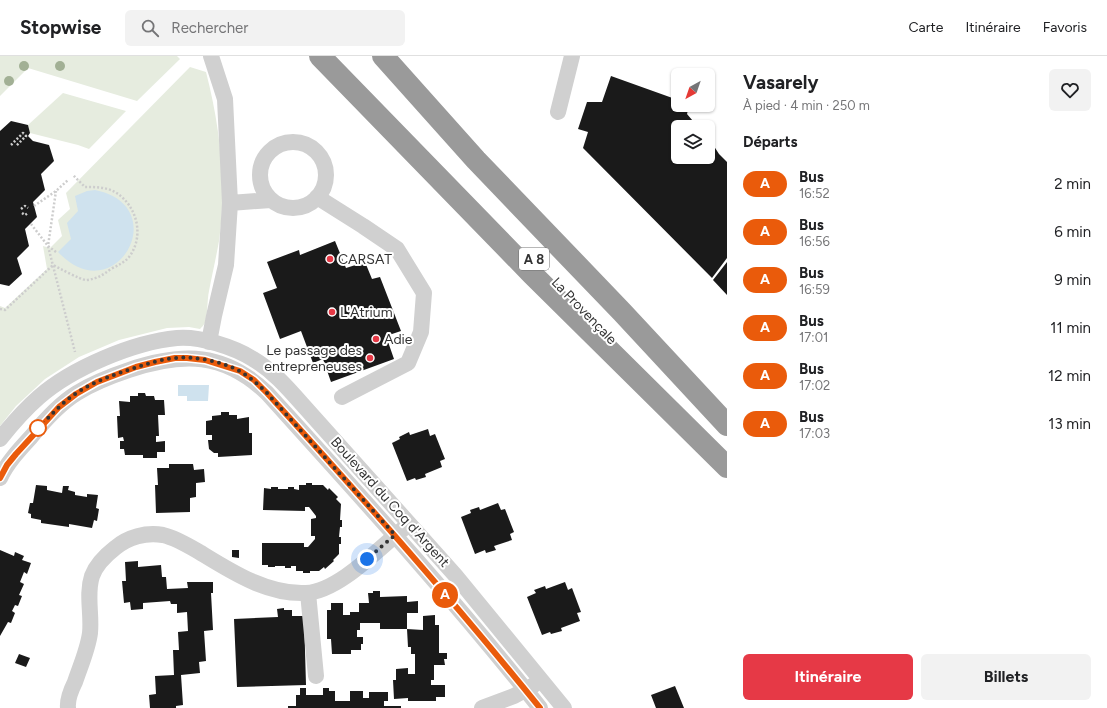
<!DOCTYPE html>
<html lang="fr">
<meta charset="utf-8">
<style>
body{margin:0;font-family:Figtree,sans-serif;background:#f2f2f2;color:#202124;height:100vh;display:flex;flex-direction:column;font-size:15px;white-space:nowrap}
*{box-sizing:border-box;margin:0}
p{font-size:13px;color:#757577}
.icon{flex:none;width:22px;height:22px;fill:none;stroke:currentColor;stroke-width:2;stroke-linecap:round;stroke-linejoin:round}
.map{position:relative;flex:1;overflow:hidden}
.sheet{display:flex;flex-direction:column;background:#fff;width:380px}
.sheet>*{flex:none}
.badge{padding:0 8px;border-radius:13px;font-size:14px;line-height:26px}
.needle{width:26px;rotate:220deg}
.controls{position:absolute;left:671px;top:12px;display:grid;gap:8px}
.controls a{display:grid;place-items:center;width:44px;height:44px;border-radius:6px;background:#fff;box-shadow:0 1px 3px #0004;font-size:20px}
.you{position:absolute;width:20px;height:20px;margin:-10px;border:3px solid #fff;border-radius:50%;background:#1a73e8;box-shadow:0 0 0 6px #1a73e833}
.map>.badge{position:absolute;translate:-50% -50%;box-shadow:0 0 0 2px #fff}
h2{padding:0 16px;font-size:15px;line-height:36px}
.round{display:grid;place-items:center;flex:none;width:42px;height:42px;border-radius:6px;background:#f2f2f2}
.headline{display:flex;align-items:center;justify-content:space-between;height:68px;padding:0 16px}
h1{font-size:19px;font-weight:700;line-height:30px}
.button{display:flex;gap:8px;margin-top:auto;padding:8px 16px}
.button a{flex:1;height:46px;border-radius:6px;background:#e63946;color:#fff;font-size:16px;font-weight:700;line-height:46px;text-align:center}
.button a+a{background:#f2f2f2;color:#202124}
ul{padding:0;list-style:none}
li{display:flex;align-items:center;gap:12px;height:48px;padding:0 16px}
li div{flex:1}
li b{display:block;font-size:15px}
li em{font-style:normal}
li .badge{min-width:44px;font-weight:700;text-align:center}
header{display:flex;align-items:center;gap:24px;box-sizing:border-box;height:56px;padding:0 20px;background:#fff;border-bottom:1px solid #e0e0e0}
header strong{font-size:19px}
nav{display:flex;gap:22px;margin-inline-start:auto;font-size:14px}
.search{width:280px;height:36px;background:#f2f2f2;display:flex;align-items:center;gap:10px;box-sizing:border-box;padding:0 14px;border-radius:6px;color:#757577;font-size:15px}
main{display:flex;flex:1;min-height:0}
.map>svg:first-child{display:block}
.green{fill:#e6ecdf}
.water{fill:#cfe2ee}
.building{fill:#1a1a1a}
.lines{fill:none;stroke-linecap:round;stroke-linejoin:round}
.path{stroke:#cdcdcd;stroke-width:2.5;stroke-dasharray:2 2;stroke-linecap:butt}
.minor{stroke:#d0d0d0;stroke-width:16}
.highway{stroke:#9a9a9a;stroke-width:22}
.tree{fill:#a2b095}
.line-casing{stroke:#fff;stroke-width:9}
.line{stroke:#ea5b0b;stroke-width:6}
.walk{stroke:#333;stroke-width:4;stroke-dasharray:0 7.2}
.poi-dot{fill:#e63946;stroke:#fff;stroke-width:1.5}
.stop-dot{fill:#fff;stroke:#ea5b0b;stroke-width:2}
.labels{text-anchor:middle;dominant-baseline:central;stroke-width:4;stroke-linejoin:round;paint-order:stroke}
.shield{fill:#fff;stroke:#707070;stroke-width:1}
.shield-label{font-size:13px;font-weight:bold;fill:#333}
.poi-label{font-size:14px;fill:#333;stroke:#fff;text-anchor:start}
.street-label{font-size:14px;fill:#333;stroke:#fff}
</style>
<header>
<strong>Stopwise</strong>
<div class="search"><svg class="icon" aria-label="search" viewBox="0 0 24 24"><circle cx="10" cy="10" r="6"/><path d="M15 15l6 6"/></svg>Rechercher</div>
<nav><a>Carte</a><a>Itinéraire</a><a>Favoris</a></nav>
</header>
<main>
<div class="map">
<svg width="727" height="652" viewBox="0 0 727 652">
<rect width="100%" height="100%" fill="#fff"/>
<path class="green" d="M0,0H177L180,3L137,45L28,12L0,40Z
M190,11L206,16C220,70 227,129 219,185C216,202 212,219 209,235C207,244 208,258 205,266C205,268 202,271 200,273L189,271L167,272L119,284L79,301L45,323L16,350L0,370V250L5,252L47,213L43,190L50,192L62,180L58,164L70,153L66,137Z
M63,37L126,55L89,93L78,89L30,77L28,69Z"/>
<path class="water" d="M95,134C175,150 115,257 58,196L71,183L67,167L78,155L75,140L87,135Z
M178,329H209L208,345H187V340H178Z"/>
<path class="building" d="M611,20L678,44V49H684L688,54L687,58L698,71H678V101H708V81L719,98L727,106V202L712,222L583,92L588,76L578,73L587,46H602Z
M11,65L28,69L30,77L28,80L33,85L49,89L54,105L41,118L45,134L33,146L37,161L25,173L29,190L17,202L22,218L9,230L0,228V75Z
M335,185L346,212L365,206L372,223L380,221L401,275L386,280L394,303L331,326L323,303L313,307L301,275L280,283L263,237L277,232L267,206L299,194L300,199Z
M727,206V239L713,224Z
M138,337H145L146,340H154L155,344H164L165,359H158L159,380H156V386L165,385V396H157V402H143V399H125L124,393H120V385H124L123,381L118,382L117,360H120L119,345L130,346V340H138Z
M221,356H229V359H237V363L249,361V377H252V399L218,401V397H214L209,393L208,384H212V379H206V365L212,364V360L221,359Z
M428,373L430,380L435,378L445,403L440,405L442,411L425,418L426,421L416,424L415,422L407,425L392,387L400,383L399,381L409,376L410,379Z
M169,408H193L194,414L204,413L205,426L196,427V441L190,442V456L156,457L155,429H158L157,412H169Z
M306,427H312V429H323L328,434L329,432L338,441L336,443L341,448L340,464H342V471H340L339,481H341V488H339V498L333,504L334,505L325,513L324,511L319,515H310V517H303V515H296V510H291V512H285V510H275V511H268V509H262V487H304V491H308L315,483V480H311V463L316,462V460L309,451H305V455L263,454L264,432L271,433V431H278V433H288V431H294V433L299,434V429H306Z
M36,429L47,430V434L62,437L63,430H69L68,434L75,436V439L87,441V438L98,439L96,452L99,453L97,465L94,464L92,472L69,468V471L41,467V464L31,462V458L28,457L30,447H33Z
M498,447L501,454L505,453L514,476L510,478L512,484L494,490L496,494L486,497L485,494L475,498L461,461L471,457L470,454L479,451L480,454Z
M0,494L14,500L15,496L24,500L22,504L31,507L27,518L24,516L20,526L24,528L19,539L22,540L18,550L15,549L12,555L15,557L11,567L8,566L0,580Z
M232,494H239V502L232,501Z
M138,505V511L161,509L162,521H166L167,533L188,532L187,526H213V537H211L213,574L204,575L206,605L199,606L200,617L181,619L183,649L176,650V652H150L149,639L156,638L155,620L174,619L173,594H179L178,576L188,575L187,556L177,557V548H171L170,545L143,547V553L131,554L130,546L124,547L122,525H126L125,506Z
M565,526L568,534L572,532L581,556L577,557L580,565L561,572L562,575L551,578L550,576L542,579L527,541L536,537L534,534L545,530L546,533Z
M373,535H380V541L407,540V546L418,545V557H407V573H380V567H360V574H357V581H363V588H361V594H351V598H332L331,583H327V554H331V547H343V559H350V556H359V547H369L368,537H373Z
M284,552V554H292V560H304L306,629L237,631L234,563L278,561L277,553Z
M435,559V569H439V597H447V603H444L445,609H434V624H431V629H445V641H436V645H408V642L394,643L393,624H396V613L408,612V618H415V598H411V591H408L407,573L423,574V560Z
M19,598L30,602L26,611L15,607Z
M675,630L684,652H656L651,639Z
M300,632H306V639H323V632H329V635H335V645H350V635H363V642H369V636H388V645H384V650H401V652H288V650H296V639H300Z"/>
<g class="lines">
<path class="path" d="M11,89L23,77L26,80L16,90
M34,150L56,135L68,124
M21,153L25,150L28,152
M22,157L25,159L28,157
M31,168L48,190L75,296
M56,196L48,190L56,135
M0,253L5,254L53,209C59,212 81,224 86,224C97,223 103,219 111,213C118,209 124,207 129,201C145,180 137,149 115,136C106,131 95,131 85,131L73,119"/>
<path class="minor" d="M558,56L572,0
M260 119a33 33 0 1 1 66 0a33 33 0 1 1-66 0Z
M317,141L363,170L397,193L424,237L421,276L408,307L342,341
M230,147L271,144
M209,286L214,260L226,209L230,147L225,43L211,0
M0,383C12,368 24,354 39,341C72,312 134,286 177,282C200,280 234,291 253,303C272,314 287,331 302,348L455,519L564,652
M0,422C7,407 19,394 31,381C44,365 59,348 77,337C93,327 111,320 129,314C183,296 224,296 267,337C360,440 454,543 540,652
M308,537L316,620
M68,652C67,643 71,634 75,626C80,611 88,593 90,577C92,558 86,538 92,520C96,509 106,499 115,492C128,481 146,476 163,479C176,482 189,490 201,497C232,516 268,539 306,537C339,535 378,493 403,473
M482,652L514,640L534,629"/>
<path class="highway" d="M320,0L532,218L727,411
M383,0L476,104L622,256L727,369"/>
</g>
<g class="tree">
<circle cx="24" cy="10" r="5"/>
<circle cx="60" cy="10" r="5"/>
<circle cx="9" cy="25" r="5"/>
</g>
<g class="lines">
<defs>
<path id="line" d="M0,422L7,409L16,398L59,351L76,338L97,326L136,311L155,306L175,302H187L205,304L240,315L254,324L267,337C361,440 453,544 540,652"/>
</defs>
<use href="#line" class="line-casing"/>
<use href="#line" class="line"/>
<path class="walk" d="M38,372C40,370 46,364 50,360C58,352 66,344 75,338C91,327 108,321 125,315C142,310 158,303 176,302C195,300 225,306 241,316C251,322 259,329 267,337L395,479L367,503"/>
</g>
<g class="poi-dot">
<circle cx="330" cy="203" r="4"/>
<circle cx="332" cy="256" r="4"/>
<circle cx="376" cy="283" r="4"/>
<circle cx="370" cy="302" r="4"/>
</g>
<circle class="stop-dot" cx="38" cy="372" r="8"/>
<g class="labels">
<rect class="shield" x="519" y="192" width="30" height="22" rx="3"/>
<g class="shield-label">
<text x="534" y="203">A 8</text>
</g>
<g class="poi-label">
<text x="338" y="203">CARSAT</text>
<text x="340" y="256">L'Atrium</text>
<text x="384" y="283">Adie</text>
<text x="362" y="294" text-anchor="end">Le passage des<tspan x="362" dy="16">entrepreneuses</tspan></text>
</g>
<g class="street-label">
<text transform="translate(584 255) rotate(46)">La Provençale</text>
<text transform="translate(390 446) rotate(48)">Boulevard du Coq d'Argent</text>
</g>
</g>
</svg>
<div class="controls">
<a><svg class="needle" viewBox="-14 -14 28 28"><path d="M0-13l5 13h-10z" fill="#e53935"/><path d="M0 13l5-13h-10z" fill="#757577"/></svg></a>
<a><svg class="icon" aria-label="layers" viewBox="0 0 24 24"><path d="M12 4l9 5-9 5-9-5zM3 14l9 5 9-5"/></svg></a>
</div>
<div class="you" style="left:367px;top:503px"></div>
<b class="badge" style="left:445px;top:539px;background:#ea5b0b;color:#fff">A</b>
</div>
<section class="sheet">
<div class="headline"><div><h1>Vasarely</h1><p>À pied · 4 min · 250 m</p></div><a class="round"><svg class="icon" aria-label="heart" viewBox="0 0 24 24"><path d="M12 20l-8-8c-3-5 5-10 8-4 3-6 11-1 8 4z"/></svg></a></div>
<h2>Départs</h2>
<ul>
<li><span class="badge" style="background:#ea5b0b;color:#fff">A</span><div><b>Bus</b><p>16:52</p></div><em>2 min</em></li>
<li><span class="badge" style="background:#ea5b0b;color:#fff">A</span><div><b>Bus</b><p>16:56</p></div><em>6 min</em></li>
<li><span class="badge" style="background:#ea5b0b;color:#fff">A</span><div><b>Bus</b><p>16:59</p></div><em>9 min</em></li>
<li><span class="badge" style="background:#ea5b0b;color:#fff">A</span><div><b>Bus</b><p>17:01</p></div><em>11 min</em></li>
<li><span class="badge" style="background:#ea5b0b;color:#fff">A</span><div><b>Bus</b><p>17:02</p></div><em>12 min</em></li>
<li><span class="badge" style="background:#ea5b0b;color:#fff">A</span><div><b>Bus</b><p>17:03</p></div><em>13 min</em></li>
</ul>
<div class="button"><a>Itinéraire</a><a>Billets</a></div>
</section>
</main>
